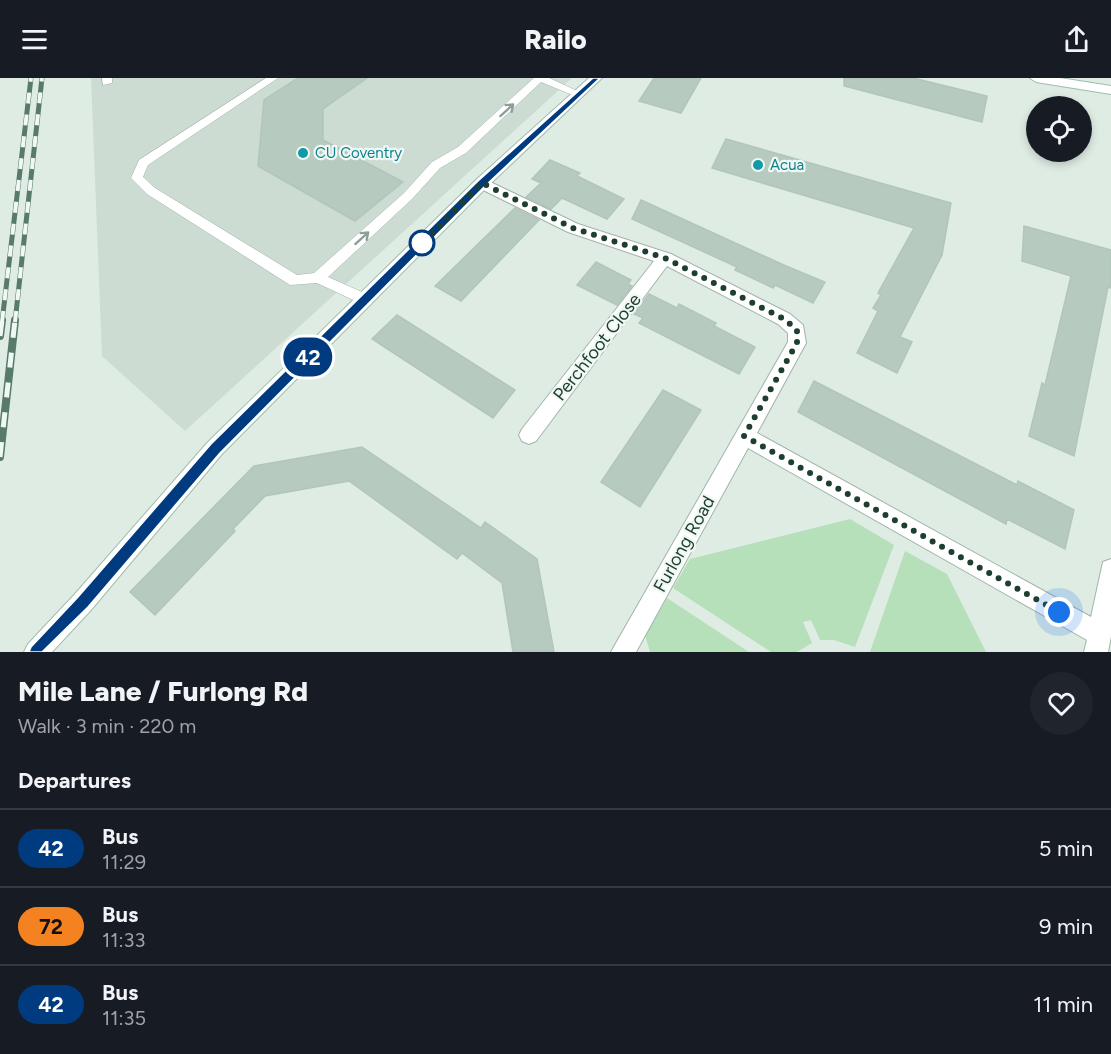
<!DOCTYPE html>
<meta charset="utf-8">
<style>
body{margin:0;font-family:Figtree,sans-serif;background:#20242c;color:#f1f3f6;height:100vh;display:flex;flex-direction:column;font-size:22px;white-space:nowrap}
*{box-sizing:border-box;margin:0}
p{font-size:20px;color:#9ea1a6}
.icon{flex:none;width:33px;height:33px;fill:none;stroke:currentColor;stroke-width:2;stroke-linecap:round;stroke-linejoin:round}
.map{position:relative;height:574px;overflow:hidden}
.sheet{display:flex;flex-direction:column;background:#171b24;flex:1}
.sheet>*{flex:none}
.badge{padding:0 12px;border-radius:20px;font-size:21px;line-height:39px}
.fabs{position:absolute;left:1026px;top:18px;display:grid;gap:12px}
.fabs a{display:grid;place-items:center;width:66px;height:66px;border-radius:50%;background:#171b24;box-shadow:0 3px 9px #0003;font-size:30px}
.you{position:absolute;width:30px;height:30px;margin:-15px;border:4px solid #fff;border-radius:50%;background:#1a73e8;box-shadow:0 0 0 9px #1a73e833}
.map>.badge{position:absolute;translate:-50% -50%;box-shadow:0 0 0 3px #fff}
h2{padding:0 18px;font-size:22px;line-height:54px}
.round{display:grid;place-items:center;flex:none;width:63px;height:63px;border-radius:32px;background:#20242c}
.head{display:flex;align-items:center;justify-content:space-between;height:102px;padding:0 18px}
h1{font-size:28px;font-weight:800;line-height:45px}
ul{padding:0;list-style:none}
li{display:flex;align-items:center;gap:18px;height:78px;padding:0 18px;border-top:2px solid #363941}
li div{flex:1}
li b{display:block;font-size:22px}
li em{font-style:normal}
li .badge{min-width:66px;font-weight:700;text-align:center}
header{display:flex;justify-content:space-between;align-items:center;height:78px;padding:0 18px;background:#171b24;font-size:27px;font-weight:800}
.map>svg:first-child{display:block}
.built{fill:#cddcd3}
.green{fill:#b5e0ba}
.building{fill:#b7cabf;stroke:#b1c6ba;stroke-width:1.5}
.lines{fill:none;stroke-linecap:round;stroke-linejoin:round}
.lane-casing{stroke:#a1b4aa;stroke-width:1}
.street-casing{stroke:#a1b4aa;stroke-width:2}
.secondary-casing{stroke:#9fbcad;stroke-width:2}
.lane{fill:#fff;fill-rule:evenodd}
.street{fill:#fff;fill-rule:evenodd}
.secondary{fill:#fff;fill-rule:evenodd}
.rail-far1-casing{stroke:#587a6b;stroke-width:5}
.rail-casing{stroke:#587a6b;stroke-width:8}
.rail-far1{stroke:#f0f8f3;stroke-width:4;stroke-dasharray:11;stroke-linecap:butt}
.rail{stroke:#f0f8f3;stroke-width:5;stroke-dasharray:15;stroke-linecap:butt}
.oneway{stroke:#8e9e98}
.line{fill:#003b80;stroke:#fff;stroke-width:1.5}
.walk{stroke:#1e3e30;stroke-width:6;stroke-dasharray:0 10.8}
.culture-dot{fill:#0f9aa8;stroke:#f0f8f3;stroke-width:2}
.stop-dot{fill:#fff;stroke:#003b80;stroke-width:3}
.labels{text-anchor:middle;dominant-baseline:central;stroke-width:4.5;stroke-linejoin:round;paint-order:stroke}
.far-culture-label{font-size:15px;fill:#0d838f;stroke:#f0f8f3;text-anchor:start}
.street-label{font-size:18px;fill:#1e3e30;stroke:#f0f8f3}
</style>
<header><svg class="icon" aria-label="menu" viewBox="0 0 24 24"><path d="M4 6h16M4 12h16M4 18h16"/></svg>Railo<svg class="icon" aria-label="share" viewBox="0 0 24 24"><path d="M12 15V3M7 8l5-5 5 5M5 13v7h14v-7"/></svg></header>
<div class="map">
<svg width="1111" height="574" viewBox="0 0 1111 574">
<rect width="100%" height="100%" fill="#dfece4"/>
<path class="built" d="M91,0H572L185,353L102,278Z"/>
<path class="green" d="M850,441L894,467L855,569L834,562H820L811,542L803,544L812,565L797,574H771L673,510L690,481Z
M905,473L947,496L986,574H870Z
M667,520L749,574H650L645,557Z"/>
<path class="building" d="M298,0H367L323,31V62L403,104L355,143L258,88L264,22Z
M654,0H701L681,35L639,23Z
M844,0H913L987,18L982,44L844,8Z
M726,61L951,125L942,177L900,259L912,264L897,295L857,275L878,233L873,230L881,217L878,215L914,150L712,90Z
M550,82L580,95L577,98L624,121L607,141L562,120L551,131L526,119L541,105L532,101Z
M641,122L786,188L825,204L813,225L775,207L773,210L735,192L737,189L632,141Z
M515,130L539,142L461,223L435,208Z
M1024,148L1111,172V210L1108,209L1074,378L1029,358L1042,305L1045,307L1071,198L1022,183Z
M596,184L631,202L628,206L632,208L617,227L577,207Z
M649,216L677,230L679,226L716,245L714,248L755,269L739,296L639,245L643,240L634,236Z
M397,237L515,312L493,340L372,261Z
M814,303L1017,407L1018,403L1074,432L1065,471L1007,441L1006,446L798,334Z
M663,312L701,332L640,429L601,404Z
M362,369L481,450L485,444L537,481L554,574H513L502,505L462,475L457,481L349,403L265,418L233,451L235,453L155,537L130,514L254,388Z"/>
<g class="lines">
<defs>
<path id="lane" d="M102,0H112V5L103,7Z
M266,0H278L148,87L143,99L155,110L297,197L314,195L404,115L432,84L458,69L534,0H549L584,16L575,18L541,4L466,75L440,90L412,121L328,199L371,218L373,222L371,226L366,228L317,205L290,207L147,116L131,100L139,82Z"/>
<path id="street" d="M482,100L578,146L671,176L790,236L803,247L806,265L757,355L1091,539L1103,484L1111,481V558L1108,574H1084L1087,562L748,370L636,574H611L788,264V255L778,246L667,188L536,363L529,366L522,363L519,357L522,351L654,183L568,154L477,109L475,105L477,101Z"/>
<path id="secondary" d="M589,0H602L487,109L222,376L91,532L52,574H24L28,566L75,516L208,364L477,101Z
M1030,0H1060L1111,8V16L1036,4Z"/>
</defs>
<use href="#lane" class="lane-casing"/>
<use href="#street" class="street-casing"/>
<use href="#secondary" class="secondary-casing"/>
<use href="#lane" class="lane"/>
<use href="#street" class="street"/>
<use href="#secondary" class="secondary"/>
<defs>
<path id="rail-far1" d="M2,244L31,0
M15,244L42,0"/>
<path id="rail" d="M0,258L2,242
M0,379L15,242"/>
</defs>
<use href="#rail-far1" class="rail-far1-casing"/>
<use href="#rail" class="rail-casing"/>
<use href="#rail-far1" class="rail-far1"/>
<use href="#rail" class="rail"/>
</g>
<defs><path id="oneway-shaft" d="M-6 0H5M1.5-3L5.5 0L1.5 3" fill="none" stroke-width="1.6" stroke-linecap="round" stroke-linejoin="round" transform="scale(1.5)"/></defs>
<g class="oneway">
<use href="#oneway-shaft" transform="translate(507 32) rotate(-42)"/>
<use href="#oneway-shaft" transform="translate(362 160) rotate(-42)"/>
</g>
<path class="line" d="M593,0H600L485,108L220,375L88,529L42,574H29L31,569L78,519L211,366L478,103Z"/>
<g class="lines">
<path class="walk" d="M422,165L416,172L482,105L573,150L665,180L784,241L797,252V265L744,358L1059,534"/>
</g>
<g class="culture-dot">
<circle cx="303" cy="75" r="6"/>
<circle cx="758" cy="87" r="6"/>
</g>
<circle class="stop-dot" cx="422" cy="165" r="12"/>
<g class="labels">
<g class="far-culture-label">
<text x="315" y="75">CU Coventry</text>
<text x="770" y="87">Acua</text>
</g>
<g class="street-label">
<text transform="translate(597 269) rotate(-52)">Perchfoot Close</text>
<text transform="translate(684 466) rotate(-61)">Furlong Road</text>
</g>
</g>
</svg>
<div class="fabs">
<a><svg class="icon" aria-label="locate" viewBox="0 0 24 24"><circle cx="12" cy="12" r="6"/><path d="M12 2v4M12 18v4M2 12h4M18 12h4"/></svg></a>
</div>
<div class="you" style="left:1059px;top:534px"></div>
<b class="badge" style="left:308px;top:279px;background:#003b80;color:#fff">42</b>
</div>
<section class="sheet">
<div class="head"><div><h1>Mile Lane / Furlong Rd</h1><p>Walk · 3 min · 220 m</p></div><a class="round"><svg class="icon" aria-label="heart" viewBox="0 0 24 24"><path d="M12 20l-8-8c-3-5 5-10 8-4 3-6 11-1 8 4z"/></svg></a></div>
<h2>Departures</h2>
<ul>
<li><span class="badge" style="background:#003b80;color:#fff">42</span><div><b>Bus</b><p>11:29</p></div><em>5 min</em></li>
<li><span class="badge" style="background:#f58220;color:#111">72</span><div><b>Bus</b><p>11:33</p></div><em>9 min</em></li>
<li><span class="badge" style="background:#003b80;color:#fff">42</span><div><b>Bus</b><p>11:35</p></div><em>11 min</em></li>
</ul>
</section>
